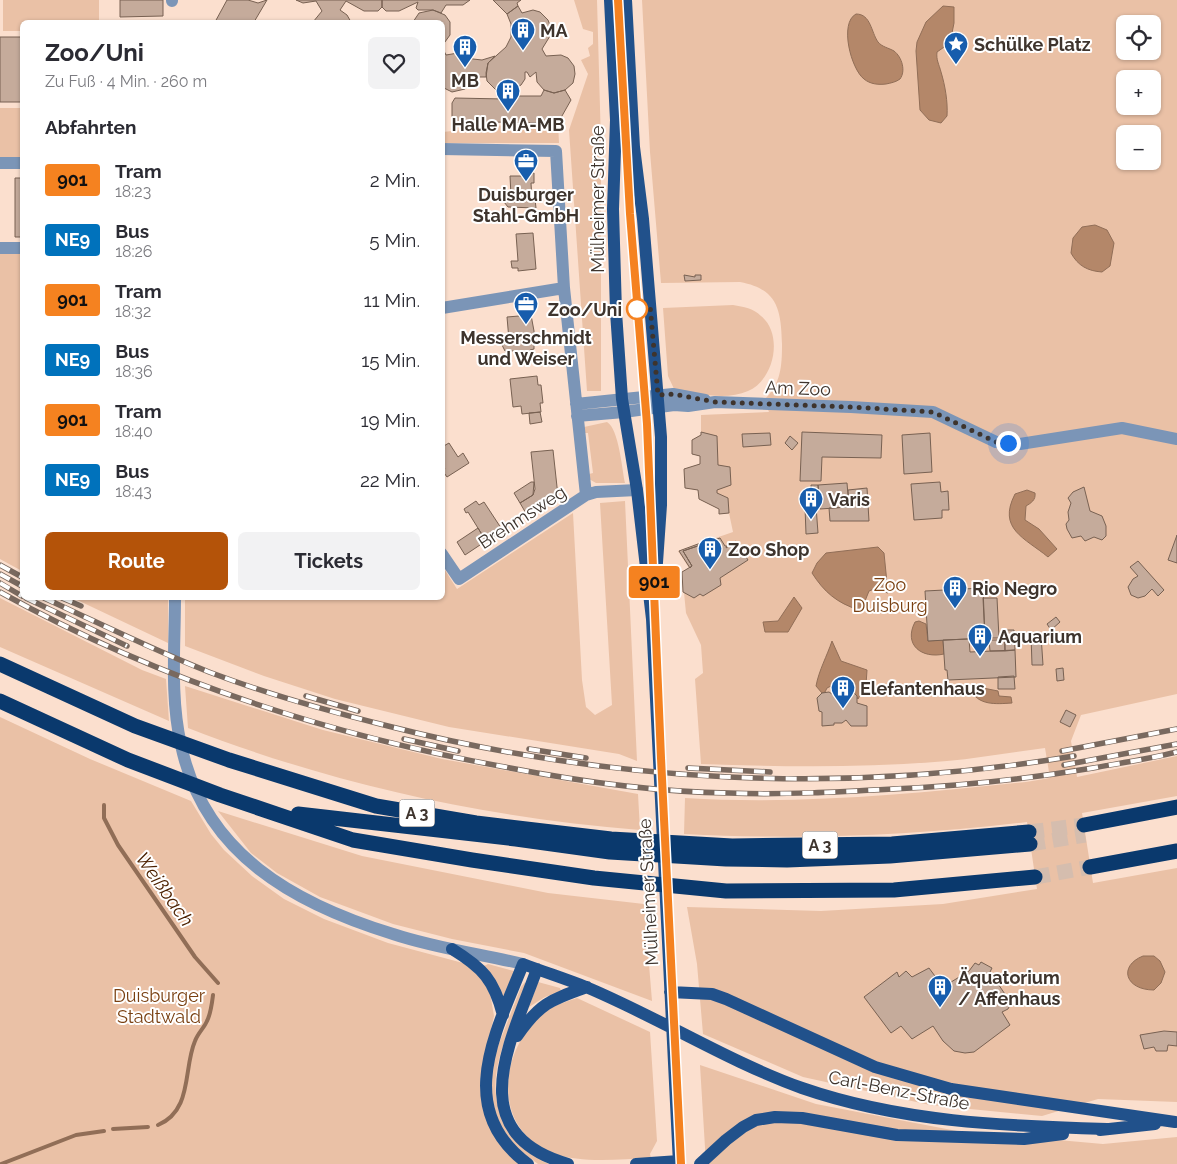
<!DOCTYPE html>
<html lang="de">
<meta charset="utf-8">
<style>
body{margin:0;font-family:Raleway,sans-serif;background:#f2f2f3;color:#2b2b33;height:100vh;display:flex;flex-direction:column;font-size:19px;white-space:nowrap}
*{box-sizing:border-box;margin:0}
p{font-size:16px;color:#7c7c81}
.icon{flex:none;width:28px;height:28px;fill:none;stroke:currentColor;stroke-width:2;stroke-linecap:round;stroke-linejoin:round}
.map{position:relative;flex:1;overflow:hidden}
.panel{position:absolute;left:20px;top:20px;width:425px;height:580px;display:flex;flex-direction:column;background:#fff;border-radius:8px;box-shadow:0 1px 4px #0004}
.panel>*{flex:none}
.badge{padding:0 10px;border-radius:4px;font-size:18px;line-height:32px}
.controls{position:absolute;left:1116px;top:15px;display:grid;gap:10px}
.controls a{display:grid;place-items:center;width:45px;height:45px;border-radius:8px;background:#fff;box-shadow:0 1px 4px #0004;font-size:25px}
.you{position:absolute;width:25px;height:25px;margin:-12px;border:4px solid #fff;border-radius:50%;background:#1a73e8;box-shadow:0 0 0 8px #1a73e833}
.map>.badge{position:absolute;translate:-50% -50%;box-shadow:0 0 0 2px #fff}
h2{padding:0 25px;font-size:19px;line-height:45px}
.round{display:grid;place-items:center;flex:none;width:52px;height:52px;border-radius:8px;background:#f2f2f3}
.headline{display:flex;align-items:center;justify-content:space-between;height:85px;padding:0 25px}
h1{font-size:24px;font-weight:700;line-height:38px}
.primary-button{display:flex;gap:10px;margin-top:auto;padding:10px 25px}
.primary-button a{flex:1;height:58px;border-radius:8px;background:#b45309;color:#fff;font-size:20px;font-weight:700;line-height:58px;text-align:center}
.primary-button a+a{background:#f2f2f3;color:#2b2b33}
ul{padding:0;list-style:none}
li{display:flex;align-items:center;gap:15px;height:60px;padding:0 25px}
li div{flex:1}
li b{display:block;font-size:19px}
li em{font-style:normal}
li .badge{min-width:55px;font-weight:700;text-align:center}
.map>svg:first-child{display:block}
.green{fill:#eac1a6;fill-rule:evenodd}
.water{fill:#b48769;stroke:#916e57}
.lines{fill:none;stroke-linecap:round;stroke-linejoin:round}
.stream{stroke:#916e57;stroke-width:4}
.building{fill:#c5ab9b;stroke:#786152}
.highway-tunnel{stroke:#d5bdae;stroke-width:15;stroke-dasharray:15 8;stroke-linecap:butt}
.minor{stroke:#7b95b7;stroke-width:12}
.major{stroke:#21518b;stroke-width:12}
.highway{stroke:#0a396d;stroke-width:15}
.tram{stroke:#79695f;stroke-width:1}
.rail-casing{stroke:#79695f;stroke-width:5.5}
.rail{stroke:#fff;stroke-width:4;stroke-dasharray:11;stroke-linecap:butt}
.line-casing{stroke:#fff;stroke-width:11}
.line{stroke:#f58220;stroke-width:8}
.walk{stroke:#3e342d;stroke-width:5;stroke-dasharray:0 9}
.stop-dot{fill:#fff;stroke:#f58220;stroke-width:2.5}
.labels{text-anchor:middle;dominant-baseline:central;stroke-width:4;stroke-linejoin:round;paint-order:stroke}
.shield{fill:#fff;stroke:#78716c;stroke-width:1}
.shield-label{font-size:16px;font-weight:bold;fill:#3e342d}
.poi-label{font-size:18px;font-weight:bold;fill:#3e342d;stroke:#fff;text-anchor:start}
.street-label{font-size:18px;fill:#3e342d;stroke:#fff}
.stop-label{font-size:18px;font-weight:bold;fill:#3e342d;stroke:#fff;text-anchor:end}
.park-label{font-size:18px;fill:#793f10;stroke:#fff}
.water-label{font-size:19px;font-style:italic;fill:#4c2100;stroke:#fff}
</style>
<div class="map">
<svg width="1177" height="1164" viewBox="0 0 1177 1164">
<rect width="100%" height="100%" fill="#fbdfce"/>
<path class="green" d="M3,0H99V22H22V31H3Z
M574,0H597L601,144V391H587L569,130L588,74L581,60L590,56L588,48L593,44V32L583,29Z
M642,0H1177V694L1081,715L1071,741L1077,777L1177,756V796L1082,813L1093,883L1177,868V1102L1098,1099L1042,1116L930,1105L803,1077L703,1034L697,964L687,907L821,911L943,904L1037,889L1027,822C911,836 800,840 684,834L685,798C799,805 912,794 1026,782L1050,778L1045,748C1013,752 980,758 947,761C865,768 783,767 701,764L695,679L703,673L701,645L686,613L682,572L689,568L678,551L733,532L729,513L719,514V509L699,499L698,490L685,488L684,469L700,464V456L692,454V440L701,435V415L769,412L764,400C781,384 782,366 782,344C781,310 778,289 740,282L661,283L650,152ZM1125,24H1152V51H1125ZM1125,79H1152V106H1125ZM1125,134H1152V161H1125Z
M0,108H22V159L0,158Z
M558,123L559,143H443V132L514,124Z
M0,254H22V571L0,559Z
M733,305C744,307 753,308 761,316C784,335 774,380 748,391C726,401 697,393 675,391L668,376L663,308Z
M607,422C619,429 622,469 625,483H596L589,479V474L593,473L588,433H584V427Z
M625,501L637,761L619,754L449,727L335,699L264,676L185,646V598H442L443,567L457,589L573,513L582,680L586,707L595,715L612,705L600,503Z
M0,598L142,670L166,679L169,721L0,647Z
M73,598H168V643Z
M185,686L323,730L442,759L638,794L640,830C486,818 332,784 188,728Z
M0,717L90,759L191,801L211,834L224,850L252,876L284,899L324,919L388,943L463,963L476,973L485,982L490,993L494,1016L480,1079L481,1095L498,1142L519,1164H0Z
M218,811L362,856L548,893L644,904L652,1001L524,953L452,939L393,924L320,897L277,873L251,853Z
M488,964L514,971L504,999L484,966Z
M525,982L526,988C513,1021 487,1070 498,1105C500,1114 509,1123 514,1131C524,1146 532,1157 549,1164H538L514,1146L498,1123L490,1093L495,1054L521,987Z
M538,982L560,988L561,991L545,997L529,1007Z
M577,998L650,1032L657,1141L650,1154L651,1158C619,1159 583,1164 552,1153C494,1129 498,1058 537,1019C548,1007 563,1003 577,998Z
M700,1065L816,1104L957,1131L1103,1144L1177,1137V1164H706Z"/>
<path class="water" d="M943,6L954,7V23L950,43L937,52C936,60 939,64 941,72C945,85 948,102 947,116L941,123L929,120L920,110L916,51L917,42L926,22Z
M856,14C871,14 871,32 878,42C882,47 889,48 894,51C902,57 906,71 900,79C896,82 891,83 886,84C878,85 870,84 864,79C851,69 839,23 856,14Z
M1095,225L1107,230L1114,243L1110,266L1102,272C1088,271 1078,266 1071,253L1073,238L1082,227Z
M1027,490L1035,493C1036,500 1031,503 1026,506L1025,520L1039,529L1057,549L1048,557C1025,538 997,529 1015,494Z
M878,547L884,553L888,593L874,589L869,591L863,606L859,610C837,603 824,592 812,573L817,563L826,553Z
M794,597L802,608L788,632H765L763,622L778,621Z
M919,621L926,624L928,641L943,640L944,654C922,659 903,645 915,622Z
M832,641L841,661L867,670L866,685L858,699L850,686L833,685L827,688L825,692L822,693L816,686C819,670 827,656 832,641Z
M973,686L998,691L999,696L1011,697L1012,703C996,704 978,706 970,689Z
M1143,956H1154L1160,961L1165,972L1161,983L1154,990C1125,990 1118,966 1143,956Z"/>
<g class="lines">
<path class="stream" d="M104,805V818L118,845L195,957L218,983
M158,1125C193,1110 183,1069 195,1041C198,1033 204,1028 207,1021C211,1013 212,1003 213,995
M113,1129L148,1127
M1,1164L76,1135L104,1131"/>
</g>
<path class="building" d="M120,0H163V16L120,17Z
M227,0H248L258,3L267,0L254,22H215Z
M296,0H382V7L378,11H364L346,1L340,10L347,15L351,22H313L322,11L316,1L303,3Z
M382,0H470L463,5H446L441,13L433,10H418L416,8L418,2L399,11H386L382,7Z
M493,0H521L517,3L518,6L507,14Z
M518,6L522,13L533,10L540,12L548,20L551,28L550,36L542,49L546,56L561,55L568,58L574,66L575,74L573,83L565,90L554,93L544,90L537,82L536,72L530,77L527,72H525V79L521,85L509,92L496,90L487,81L486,73L488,63L506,47L511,37V24L507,14Z
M433,10L445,15L450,22V35L442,46V22H413L419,13Z
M0,37H22V102H0Z
M442,47L446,55L458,53L473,59L482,60L495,56L488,63L486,77H475L473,82L465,89L452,92L442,87Z
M516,90L519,96H541L544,90L554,93L565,90L571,100L558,123L491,122L488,126H454L452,121V103L455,98L504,99V93Z
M524,173H534V183H531L532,199H535L536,208L508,207L504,202L506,197L511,196L510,176H524Z
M15,178H22V237H15Z
M533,233L536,269L518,271V268H512L511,261H518L516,234Z
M684,275L695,277V275H701V280L685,281Z
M531,315L534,331V349L530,350V354L515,356V351H505L502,345L504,341L509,340L507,317Z
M537,376L538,385H541L543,403H540L541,412L522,414L521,406L513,407L510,379Z
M540,412L542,422L530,424L529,413Z
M701,432L717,436L718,465L730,467L731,485L717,490V493L728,498L729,513L719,514V509L699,499L698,490L685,488L684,469L700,464V456L692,454V440L701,435Z
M802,432L882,435L881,458L822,457L821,481H800Z
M770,433L771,445L743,447L742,434Z
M930,433L932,472L904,474L902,435Z
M790,436L798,443L792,450L785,443Z
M449,443L458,457L463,453L469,463L447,477L442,470L445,469L442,465V447Z
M553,450L558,496H552L553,502L546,503L527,515L520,503L533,495L535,489L531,452Z
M531,482H534L533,495L520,503L514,493Z
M940,482L941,492L948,491L949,510H942V518L914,520L911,484Z
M847,483L849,507L820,509L818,485Z
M811,485H818L820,504L812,505Z
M1084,487L1090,511L1102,516L1106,526V536L1102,540L1094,537L1085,541L1081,536L1072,538L1067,529L1066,524L1069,520L1068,512L1071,503L1068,498L1073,492Z
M867,488L869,521H830L829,508L849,507L848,490Z
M476,501L479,505L484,502L503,531L486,541L468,512L466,513L464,509Z
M816,506L818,533L806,534L805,507Z
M478,528L486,541L465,555L457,542Z
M1177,535V563L1168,560Z
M720,538L725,546H727L726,548L736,541L748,560L720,578L721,585L703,596L700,594L694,598L683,592L682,572L692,566L683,551Z
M706,541L707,543L683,551L692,566L690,568L679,551Z
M1138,561L1164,590L1158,596L1152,589L1145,596L1138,598L1131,595L1128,587L1133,579L1138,576L1130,567Z
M983,588L985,638L928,641L925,591Z
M983,598H997L999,638H985Z
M1056,617L1060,622L1051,630L1047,624Z
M1004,630H1014L1015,650L1005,651Z
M1031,635H1041L1043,665H1032Z
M969,639L970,652L1015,650L1016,677L948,680L947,670H945L943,640Z
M989,640H1005V651H990Z
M1063,668L1064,680L1057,681L1056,669Z
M1014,676L1015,689H998V677Z
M845,691H850L854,693L857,696V703L867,706V726H851L846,720L842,723H834V725L822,726V712L819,711L817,698L822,693L829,692L832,694L835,692L842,694Z
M1066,710L1076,715L1070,727L1060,722Z
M981,962L992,968L990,972L1011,1003L1008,1009L1002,1012L1010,1025L974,1052L965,1053L954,1051L943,1041L933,1026L912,1039L901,1026L891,1033L864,997L897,972L899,977L906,971L912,977L929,968L943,987L969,971L975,963L979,965Z
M1164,1031L1177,1032V1046L1168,1045L1167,1051H1156L1154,1047L1144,1049L1140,1035Z"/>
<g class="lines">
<path class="highway-tunnel" d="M1029,832L1084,825
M1030,844L1085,835
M1035,877L1090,867"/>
<path class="minor" d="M172,0V1
M442,149L556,151L564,288L586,495
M0,163H22
M0,248H22
M442,308L564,288
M576,404L673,394L705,400
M577,416L624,412L674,405L688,406L715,402L851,407L933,412L996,442L1020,444L1122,428L1177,439
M442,554L459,579L586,495L596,492L637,490
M175,598C175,646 170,697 181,745C204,854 295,904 393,934C435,948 480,954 523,964"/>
<path class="major" d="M610,0L616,120L613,209L616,312L622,399L637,490L652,619L679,1164
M626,0L634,147L643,219L661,437V505L655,591
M452,949C483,968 494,980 503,1015
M537,969C511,1041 460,1133 568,1164
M670,992L712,994L726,999L875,1067L951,1089L1175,1122
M517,1036C540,1003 550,1000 587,987
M1100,1130L1155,1124
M528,1164C453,1109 496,1032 523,964C544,972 566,979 586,987C660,1018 727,1061 802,1088C900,1122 1004,1126 1107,1129
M636,1164L679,1161
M700,1164L726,1140L743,1127L756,1120L775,1117L802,1118L897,1135L1024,1139L1063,1134"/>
<path class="highway" d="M0,664L135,726L229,760L376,806L476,823L611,839L732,846L892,844L1029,832
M0,701L128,760L220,795L353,840L472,860L594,878L726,891L894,890L1035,877
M298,814L516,839L610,852L726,859L787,860L890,856L1030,844
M1084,825L1177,807
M1090,867L1177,851"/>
<path class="tram" d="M618,0L629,213L647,424L661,758L681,1164"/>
<defs>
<path id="rail" d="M0,565L22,577
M0,574L22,586
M0,583L22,596
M0,592C156,679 329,735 505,767C577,781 654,792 729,793C783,795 838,792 893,789C961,786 1027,779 1093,768C1121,763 1149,759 1177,752
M26,598L127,646
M44,598C99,623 153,650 209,672C267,694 328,711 388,726C612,783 845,795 1074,756
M62,598L81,606
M306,696L358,711
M404,739L458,751
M529,749L586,758
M1062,751L1177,729
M1064,765L1177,744
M688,768L770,772"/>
</defs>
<use href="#rail" class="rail-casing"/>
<use href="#rail" class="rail"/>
</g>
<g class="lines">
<defs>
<path id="line" d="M618,0L630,214L647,424L661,758L681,1164"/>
</defs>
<use href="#line" class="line-casing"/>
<use href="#line" class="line"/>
<path class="walk" d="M637,309L650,305L658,395L673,394L715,402L851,407L933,412L996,442L1008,443"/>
</g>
<defs>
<symbol id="building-pin" viewBox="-11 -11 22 30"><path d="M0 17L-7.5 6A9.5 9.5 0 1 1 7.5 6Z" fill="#175dad" stroke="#fff"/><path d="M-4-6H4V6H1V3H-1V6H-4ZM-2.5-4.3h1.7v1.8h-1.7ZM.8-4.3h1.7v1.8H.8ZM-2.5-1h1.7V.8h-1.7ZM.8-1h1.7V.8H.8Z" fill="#fff"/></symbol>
<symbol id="sight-pin" viewBox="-11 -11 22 30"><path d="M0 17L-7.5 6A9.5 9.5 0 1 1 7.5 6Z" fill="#175dad" stroke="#fff"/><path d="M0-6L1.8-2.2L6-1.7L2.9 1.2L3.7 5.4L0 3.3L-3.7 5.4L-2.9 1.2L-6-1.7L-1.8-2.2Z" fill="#fff"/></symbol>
<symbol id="office-pin" viewBox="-11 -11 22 30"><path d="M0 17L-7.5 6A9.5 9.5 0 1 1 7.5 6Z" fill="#175dad" stroke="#fff"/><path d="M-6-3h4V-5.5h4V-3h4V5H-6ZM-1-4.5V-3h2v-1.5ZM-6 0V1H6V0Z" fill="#fff"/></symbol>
</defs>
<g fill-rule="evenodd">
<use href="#building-pin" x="509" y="16" width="28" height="38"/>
<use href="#sight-pin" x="942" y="30" width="28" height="38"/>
<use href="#building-pin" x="451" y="33" width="28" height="38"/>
<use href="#building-pin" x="494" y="77" width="28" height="38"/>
<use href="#office-pin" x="512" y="147" width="28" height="38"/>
<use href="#office-pin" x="512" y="290" width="28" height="38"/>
<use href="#building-pin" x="797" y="485" width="28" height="38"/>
<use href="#building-pin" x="696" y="535" width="28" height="38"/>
<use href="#building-pin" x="941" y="574" width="28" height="38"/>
<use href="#building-pin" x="966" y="622" width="28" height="38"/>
<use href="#building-pin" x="829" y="674" width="28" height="38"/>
<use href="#building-pin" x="926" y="973" width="28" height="38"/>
</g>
<circle class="stop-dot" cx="637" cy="309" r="10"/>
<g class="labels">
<g class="shield">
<rect x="399.5" y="799.5" width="35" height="27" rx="4"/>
<rect x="802.5" y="831.5" width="35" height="27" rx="4"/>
</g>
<g class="shield-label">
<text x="417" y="813">A 3</text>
<text x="820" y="845">A 3</text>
</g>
<g class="poi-label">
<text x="540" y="30">MA</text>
<text x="974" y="44">Schülke Platz</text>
<text x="465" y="80" text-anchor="middle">MB</text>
<text x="508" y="124" text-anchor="middle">Halle MA-MB</text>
<text x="526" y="194" text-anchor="middle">Duisburger<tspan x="526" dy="21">Stahl-GmbH</tspan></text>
<text x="526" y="337" text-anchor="middle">Messerschmidt<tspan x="526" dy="21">und Weiser</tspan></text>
<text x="828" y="499">Varis</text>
<text x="728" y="549">Zoo Shop</text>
<text x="972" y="588">Rio Negro</text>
<text x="998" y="636">Aquarium</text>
<text x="860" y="688">Elefantenhaus</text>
<text x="958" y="977">Äquatorium<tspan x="958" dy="21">/ Affenhaus</tspan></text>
</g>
<g class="street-label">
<text transform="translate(597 199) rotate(-90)">Mülheimer Straße</text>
<text transform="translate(798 388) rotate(2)">Am Zoo</text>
<text transform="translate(522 517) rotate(-33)">Brehmsweg</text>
<text transform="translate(648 892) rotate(-93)">Mülheimer Straße</text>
<text transform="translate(899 1090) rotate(11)">Carl-Benz-Straße</text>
</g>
<g class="stop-label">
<text x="622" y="309">Zoo/Uni</text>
</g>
<g class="park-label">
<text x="890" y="584">Zoo<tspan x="890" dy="21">Duisburg</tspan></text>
<text x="159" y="995">Duisburger<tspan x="159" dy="21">Stadtwald</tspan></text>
</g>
<g class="water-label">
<text transform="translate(165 889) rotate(55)">Weißbach</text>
</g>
</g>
</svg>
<div class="controls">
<a><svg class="icon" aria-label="locate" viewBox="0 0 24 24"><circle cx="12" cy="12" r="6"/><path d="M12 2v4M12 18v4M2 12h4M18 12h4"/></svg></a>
<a>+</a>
<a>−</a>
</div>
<div class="you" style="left:1008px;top:443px"></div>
<b class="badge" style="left:654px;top:582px;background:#f58220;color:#111">901</b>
<section class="panel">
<div class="headline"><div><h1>Zoo/Uni</h1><p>Zu Fuß · 4 Min. · 260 m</p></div><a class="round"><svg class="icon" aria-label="heart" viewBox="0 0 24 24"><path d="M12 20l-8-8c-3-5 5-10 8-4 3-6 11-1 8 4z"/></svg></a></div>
<h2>Abfahrten</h2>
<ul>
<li><span class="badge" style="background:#f58220;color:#111">901</span><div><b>Tram</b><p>18:23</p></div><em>2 Min.</em></li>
<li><span class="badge" style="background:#0072bc;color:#fff">NE9</span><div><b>Bus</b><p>18:26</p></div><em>5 Min.</em></li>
<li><span class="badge" style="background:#f58220;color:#111">901</span><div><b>Tram</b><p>18:32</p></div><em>11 Min.</em></li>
<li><span class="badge" style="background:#0072bc;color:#fff">NE9</span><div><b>Bus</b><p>18:36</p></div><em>15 Min.</em></li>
<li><span class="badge" style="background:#f58220;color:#111">901</span><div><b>Tram</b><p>18:40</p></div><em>19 Min.</em></li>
<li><span class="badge" style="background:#0072bc;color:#fff">NE9</span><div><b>Bus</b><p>18:43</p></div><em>22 Min.</em></li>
</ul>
<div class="primary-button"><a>Route</a><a>Tickets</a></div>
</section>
</div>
